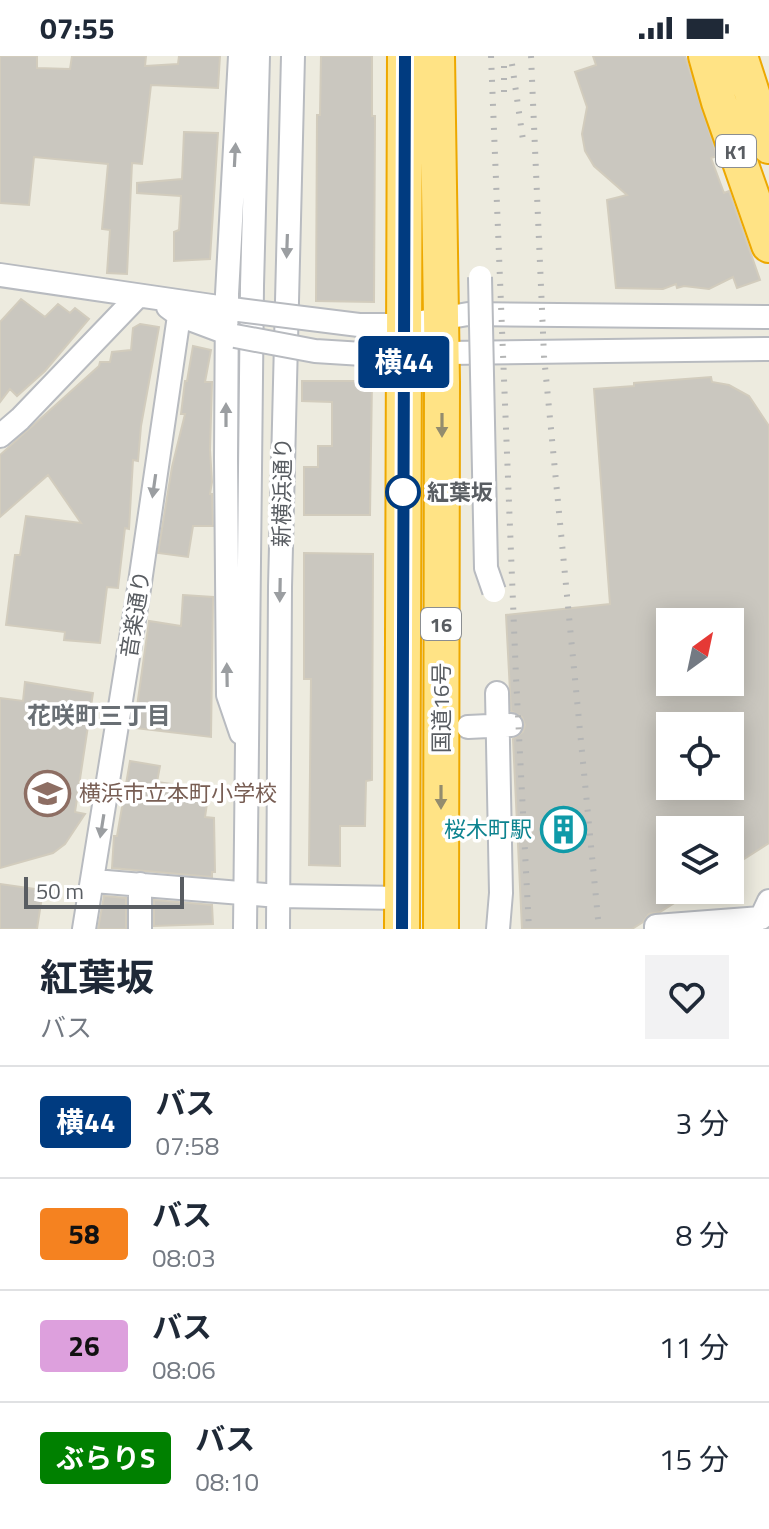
<!DOCTYPE html>
<html lang="ja">
<meta charset="utf-8">
<style>
body{margin:0;font-family:"Titillium Web","Noto Sans JP",sans-serif;background:#f2f2f3;color:#1f2937;height:100vh;display:flex;flex-direction:column;font-size:30px;white-space:nowrap}
*{box-sizing:border-box;margin:0}
p{font-size:26px;color:#747a83}
.icon{flex:none;width:44px;height:44px;fill:none;stroke:currentColor;stroke-width:2;stroke-linecap:round;stroke-linejoin:round}
.map{position:relative;height:873px;overflow:hidden}
.sheet{display:flex;flex-direction:column;background:#fff;flex:1}
.sheet>*{flex:none}
.badge{padding:0 16px;border-radius:6px;font-size:28px;line-height:52px}
.needle{width:52px;rotate:33deg}
.controls{position:absolute;left:656px;top:552px;display:grid;gap:16px}
.controls a{display:grid;place-items:center;width:88px;height:88px;border-radius:0px;background:#fff;box-shadow:0 4px 20px #0003;font-size:40px}
.scale{position:absolute;left:24px;bottom:20px;width:160px;box-sizing:border-box;padding-left:8px;border:4px solid #595d62;border-top:0;font-size:22px;line-height:28px;white-space:nowrap;color:#595d62;-webkit-text-stroke:6px #fff;paint-order:stroke}
.map>.badge{position:absolute;translate:-50% -50%;box-shadow:0 0 0 4px #fff}
.round{display:grid;place-items:center;flex:none;width:84px;height:84px;border-radius:0px;background:#f2f2f3}
.headline{display:flex;align-items:center;justify-content:space-between;height:136px;padding:0 40px}
h1{font-size:38px;font-weight:700;line-height:60px}
ul{padding:0;list-style:none}
li{display:flex;align-items:center;gap:24px;height:112px;padding:0 40px;border-top:2px solid #e0e1e3}
li div{flex:1}
li b{display:block;font-size:30px}
li em{font-style:normal}
li .badge{min-width:88px;font-weight:700;text-align:center}
.status{display:flex;justify-content:space-between;align-items:center;height:56px;padding:0 40px;background:#fff;direction:ltr}
.status svg{height:22px;fill:currentColor}
.map>svg:first-child{display:block}
.building{fill:#cac7bf;stroke:#d2ccbd;stroke-width:2;fill-rule:evenodd}
.lines{fill:none;stroke-linecap:round;stroke-linejoin:round}
.minor-casing{stroke:#b8bbc0;stroke-width:26}
.highway-casing{stroke:#eda800;stroke-width:38}
.minor{stroke:#fff;stroke-width:22}
.highway{stroke:#ffe385;stroke-width:34}
.rail{stroke:#b4b5b5;stroke-width:6;stroke-dasharray:2 10;stroke-linecap:butt}
.minor-bridge-casing{stroke:#b8bbc0;stroke-width:26;stroke-linecap:butt}
.minor-bridge{stroke:#fff;stroke-width:22}
.oneway{fill:#9b9ea1}
.oneway2{fill:#938c6e}
.line-casing{stroke:#fff;stroke-width:18}
.line{stroke:#003b80;stroke-width:12}
.stop-dot{fill:#fff;stroke:#003b80;stroke-width:4}
.labels{text-anchor:middle;dominant-baseline:central;stroke-width:7;stroke-linejoin:round;paint-order:stroke}
.shield{fill:#fff;stroke:#8b8e91;stroke-width:2}
.shield-label{font-size:20px;font-weight:bold;fill:#595d62}
.street-label{font-size:22px;fill:#595d62;stroke:#fff}
.stop-label{font-size:22px;font-weight:bold;fill:#595d62;stroke:#fff;text-anchor:start}
.education-label{font-size:22px;fill:#785e54;stroke:#fff;text-anchor:start}
.culture-label{font-size:22px;fill:#0d838f;stroke:#fff;text-anchor:end}
.neighbourhood-label{font-size:24px;font-weight:bold;fill:#696f74;stroke:#fff}
</style>
<div class="status"><b>07:55</b><svg viewBox="0 0 49 12"><path d="M0 12V9h3v3zM5 12V6h3v6zM10 12V3h3v9zM15 12V0h3v12zM26 1h20v11H26zM47 4h2v5h-2z"/></svg></div>
<div class="map">
<svg width="769" height="873" viewBox="0 0 769 873">
<rect width="100%" height="100%" fill="#edebdf"/>
<path class="building" d="M0,0H37V12L70,13L72,0H146L145,10L178,8L179,0H220L218,32L151,29L142,108L132,107L127,218L107,217L110,174L102,173L108,108L34,101L29,149L0,147Z
M321,0H372V60H375L374,246L316,245L317,59H320Z
M593,0H685L717,100L711,102L724,137L729,135L760,224L737,232L733,221L709,233L684,230L677,232L676,228L663,233L616,232L607,144L627,139L594,110L585,95L582,78L587,51L575,16L596,9Z
M184,76L218,77L210,203L174,205V176L179,174L181,140L137,137V127L182,123Z
M21,243L45,261L58,248L70,257L75,252L89,263L45,315L17,340L10,333L0,346V266Z
M140,268L159,271L141,370L138,405L133,404L129,473L125,472L118,532L107,531L100,587L64,584L65,576L6,569L15,499H20L26,460L81,467L48,419L0,461V399L99,310L100,306H110L112,296L131,294L133,272Z
M193,290L211,294L205,326H212L210,394L212,426L210,438H212L213,470H193L188,501L158,497L172,411L185,358H181L185,325H187Z
M711,321L712,326L729,329L749,340L769,370V787L730,812V774H670V834H695L660,856L649,858L643,866L632,873H522L513,683L523,676L525,669L522,661L511,655L506,559L610,548L594,333L634,330V327ZM670,566H730V626H670ZM670,670H730V730H670Z
M302,325H372L370,459H304V411H318V390H332V346L302,345Z
M304,497L373,498L372,724L366,725L365,770H340V810L309,809L311,623H304Z
M183,539L213,541L211,681L134,672L149,565L181,570Z
M25,626L93,637L75,756L85,758L65,788L53,797L0,812V642L23,645Z
M130,705L160,710L157,726L209,733L205,761L214,762L215,816H212V821L112,812L114,780H117Z
M0,828L43,834L37,873H0Z
M104,840L126,842V873H98Z
M154,844L212,849L213,868L154,870Z"/>
<g class="lines">
<defs>
<path id="minor" d="M240,0L227,238L226,402L228,639L241,677
M0,219L239,254
M168,251L179,259L235,280
M359,269H404L468,258L769,261
M363,298L769,293
M0,380L20,363L138,240
M497,637L501,837L498,873
M468,671L511,669
M94,825L278,840L401,842
M140,828V873
M84,873L139,533L180,253L172,245
M245,873L252,230L258,0
M278,873L280,531L293,0
M656,873V870L761,862L769,845"/>
<path id="highway" d="M437,0L442,326L441,873
M706,0L719,46L769,189
M740,0L769,90
M402,873L405,0"/>
</defs>
<use href="#minor" class="minor-casing"/>
<use href="#highway" class="highway-casing"/>
<use href="#minor" class="minor"/>
<use href="#highway" class="highway"/>
<path class="rail" d="M491,0L516,621L529,873
M531,0L544,300L599,873
M512,8L524,91
M504,36V0"/>
<defs>
<path id="minor-bridge" d="M480,221L486,512L494,535
M239,254L359,269
M235,280L315,295L363,298"/>
</defs>
<use href="#minor-bridge" class="minor-bridge-casing"/>
<use href="#minor-bridge" class="minor-bridge"/>
</g>
<defs><path id="oneway-solid" d="M-6-.8H1V-3.2L6.5 0L1 3.2V.8H-6Z" transform="scale(2)"/></defs>
<g class="oneway">
<use href="#oneway-solid" transform="translate(235 99) rotate(-87)"/>
<use href="#oneway-solid" transform="translate(287 190) rotate(92)"/>
<use href="#oneway-solid" transform="translate(226 359) rotate(-90)"/>
<use href="#oneway-solid" transform="translate(154 430) rotate(98)"/>
<use href="#oneway-solid" transform="translate(280 534) rotate(91)"/>
<use href="#oneway-solid" transform="translate(227 619) rotate(-91)"/>
<use href="#oneway-solid" transform="translate(102 770) rotate(99)"/>
</g>
<g class="oneway2">
<use href="#oneway-solid" transform="translate(442 369) rotate(90)"/>
<use href="#oneway-solid" transform="translate(441 741) rotate(90)"/>
</g>
<g class="lines">
<defs>
<path id="line" d="M402,873L405,0"/>
</defs>
<use href="#line" class="line-casing"/>
<use href="#line" class="line"/>
</g>
<defs>
<symbol id="school-ring" viewBox="-11 -11 22 22"><circle r="9.5" fill="#fff" stroke="#8d6e63" stroke-width="1.5"/><path d="M0-5L7-2L0 1L-7-2ZM-4 1L0 2.5L4 1V4Q0 6-4 4Z" fill="#8d6e63"/></symbol>
<symbol id="building-ring" viewBox="-11 -11 22 22"><circle r="9.5" fill="#fff" stroke="#0f9aa8" stroke-width="1.5"/><path d="M-4-6H4V6H1V3H-1V6H-4ZM-2.5-4.3h1.7v1.8h-1.7ZM.8-4.3h1.7v1.8H.8ZM-2.5-1h1.7V.8h-1.7ZM.8-1h1.7V.8H.8Z" fill="#0f9aa8"/></symbol>
</defs>
<g fill-rule="evenodd">
<use href="#school-ring" x="22" y="712" width="51" height="51"/>
<use href="#building-ring" x="538" y="748" width="51" height="51"/>
</g>
<circle class="stop-dot" cx="403" cy="436" r="16"/>
<g class="labels">
<g class="shield">
<rect x="716" y="79" width="40" height="32" rx="6"/>
<rect x="421" y="552" width="40" height="32" rx="6"/>
</g>
<g class="shield-label">
<text x="736" y="95">K1</text>
<text x="441" y="568">16</text>
</g>
<g class="street-label">
<text transform="translate(282 436) rotate(-89)">新横浜通り</text>
<text transform="translate(135 558) rotate(-81)">音楽通り</text>
<text transform="translate(441 652) rotate(-90)">国道16号</text>
</g>
<g class="stop-label">
<text x="427" y="436">紅葉坂</text>
</g>
<g class="education-label">
<text x="79" y="737">横浜市立本町小学校</text>
</g>
<g class="culture-label">
<text x="532" y="773">桜木町駅</text>
</g>
<g class="neighbourhood-label">
<text x="99" y="659">花咲町三丁目</text>
</g>
</g>
</svg>
<div class="controls">
<a><svg class="needle" viewBox="-14 -14 28 28"><path d="M0-13l5 13h-10z" fill="#e53935"/><path d="M0 13l5-13h-10z" fill="#747a83"/></svg></a>
<a><svg class="icon" aria-label="locate" viewBox="0 0 24 24"><circle cx="12" cy="12" r="6"/><path d="M12 2v4M12 18v4M2 12h4M18 12h4"/></svg></a>
<a><svg class="icon" aria-label="layers" viewBox="0 0 24 24"><path d="M12 4l9 5-9 5-9-5zM3 14l9 5 9-5"/></svg></a>
</div>
<div class="scale">50 m</div>
<b class="badge" style="left:404px;top:306px;background:#003b80;color:#fff">横44</b>
</div>
<section class="sheet">
<div class="headline"><div><h1>紅葉坂</h1><p>バス</p></div><a class="round"><svg class="icon" aria-label="heart" viewBox="0 0 24 24"><path d="M12 20l-8-8c-3-5 5-10 8-4 3-6 11-1 8 4z"/></svg></a></div>
<ul>
<li><span class="badge" style="background:#003b80;color:#fff">横44</span><div><b>バス</b><p>07:58</p></div><em>3 分</em></li>
<li><span class="badge" style="background:#f58220;color:#111">58</span><div><b>バス</b><p>08:03</p></div><em>8 分</em></li>
<li><span class="badge" style="background:#dda0dd;color:#111">26</span><div><b>バス</b><p>08:06</p></div><em>11 分</em></li>
<li><span class="badge" style="background:#008000;color:#fff">ぶらりS</span><div><b>バス</b><p>08:10</p></div><em>15 分</em></li>
</ul>
</section>
